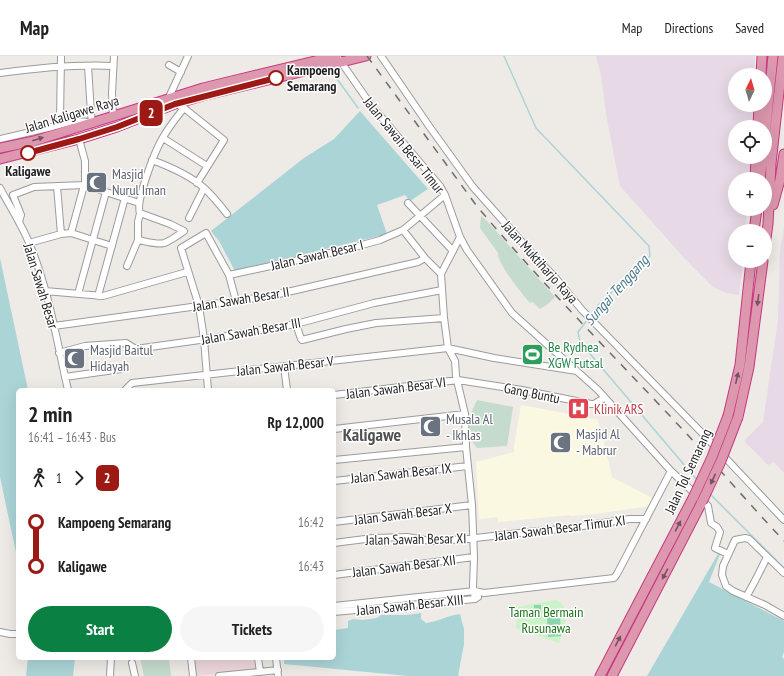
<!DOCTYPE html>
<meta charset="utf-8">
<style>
body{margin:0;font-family:"PT Sans Narrow",sans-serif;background:#f6f6f6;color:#222;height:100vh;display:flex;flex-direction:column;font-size:15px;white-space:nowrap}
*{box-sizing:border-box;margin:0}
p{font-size:13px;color:#767676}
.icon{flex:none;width:22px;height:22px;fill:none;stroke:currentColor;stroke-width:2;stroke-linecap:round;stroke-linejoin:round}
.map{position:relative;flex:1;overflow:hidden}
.drawer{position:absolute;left:16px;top:332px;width:320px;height:272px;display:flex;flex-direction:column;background:#fff;border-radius:6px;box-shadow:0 4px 16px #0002}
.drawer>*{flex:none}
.badge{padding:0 8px;border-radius:6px;font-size:14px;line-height:26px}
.needle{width:26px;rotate:5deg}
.tools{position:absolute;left:728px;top:12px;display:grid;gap:8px}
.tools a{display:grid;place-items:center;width:44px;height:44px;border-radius:50%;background:#fff;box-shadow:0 4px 16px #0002;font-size:20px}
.map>.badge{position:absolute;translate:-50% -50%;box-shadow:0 0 0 2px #fff}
.legs{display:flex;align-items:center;gap:6px;height:44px;padding:0 12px;font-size:13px}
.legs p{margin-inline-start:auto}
.head{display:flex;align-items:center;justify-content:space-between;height:68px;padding:0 12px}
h1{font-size:22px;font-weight:700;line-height:30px}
.action{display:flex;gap:8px;margin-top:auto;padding:8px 12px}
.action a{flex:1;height:46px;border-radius:24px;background:#0b8043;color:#fff;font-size:16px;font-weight:700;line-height:46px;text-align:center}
.action a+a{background:#f6f6f6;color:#222}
ul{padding:0 12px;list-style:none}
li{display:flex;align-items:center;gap:14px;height:44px;font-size:15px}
li i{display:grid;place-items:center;width:6px;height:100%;margin:0 5px;background:currentColor}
li i::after{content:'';width:10px;height:10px;margin:-5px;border:3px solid;border-radius:50%;background:#fff}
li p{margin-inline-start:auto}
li:first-child i{background:linear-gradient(#0000 50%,currentColor 0)}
li:last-child i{background:linear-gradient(currentColor 50%,#0000 0)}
header{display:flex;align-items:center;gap:24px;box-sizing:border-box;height:56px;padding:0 20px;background:#fff;border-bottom:1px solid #e0e0e0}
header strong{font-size:19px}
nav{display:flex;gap:22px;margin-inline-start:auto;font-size:14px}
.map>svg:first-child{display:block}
.commercial{fill:#edd7da}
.industrial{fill:#e7d9e6}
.education{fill:#fbf8e2}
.wetland{fill:#c5dbcd}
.park{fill:#cbf3c8}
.pitch{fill:#8dd5ae}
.water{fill:#abd4d7}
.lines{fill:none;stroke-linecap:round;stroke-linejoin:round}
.stream{stroke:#abd4d7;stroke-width:1.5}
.minor-casing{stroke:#9c9c9c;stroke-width:8}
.highway-casing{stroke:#c7387f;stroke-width:11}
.minor{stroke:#fff;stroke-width:6}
.highway{stroke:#dd97ae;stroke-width:9}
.rail{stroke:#6d6d6d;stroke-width:1.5;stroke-dasharray:8 8;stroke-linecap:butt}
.highway-bridge-casing{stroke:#c7387f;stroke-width:11;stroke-linecap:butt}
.highway-bridge{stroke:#dd97ae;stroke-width:9}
.oneway{fill:#74555f}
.line-1-casing{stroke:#fff;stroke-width:9}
.line-1{stroke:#9c1a13;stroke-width:6}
.stop-1-dot{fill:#fff;stroke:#9c1a13;stroke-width:2}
.labels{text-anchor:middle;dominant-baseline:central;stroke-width:3;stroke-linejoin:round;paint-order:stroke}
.stop-label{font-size:14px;font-weight:bold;fill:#1f1f1f;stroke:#fff;text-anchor:start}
.street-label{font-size:14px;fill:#1f1f1f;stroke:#fff}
.worship-label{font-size:14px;fill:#5b616d;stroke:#fff;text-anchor:start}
.leisure-label{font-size:14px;fill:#27864d;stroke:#fff;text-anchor:start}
.health-label{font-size:14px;fill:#be3a42;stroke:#fff;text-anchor:start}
.park-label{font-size:14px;fill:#1e7218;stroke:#fff}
.water-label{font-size:15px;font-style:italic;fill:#4c778e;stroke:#fff}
.district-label{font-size:18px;font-weight:bold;fill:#525252;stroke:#fff}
</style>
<header>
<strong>Map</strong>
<nav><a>Map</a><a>Directions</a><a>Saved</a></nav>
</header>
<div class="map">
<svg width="784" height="620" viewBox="0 0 784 620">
<rect width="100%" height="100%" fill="#eeeae6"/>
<path class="commercial" d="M193,602H256L257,614L195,620Z"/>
<path class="industrial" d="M596,0H755L754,19H735V49H754L753,71H735V101H751L749,123H735V153H747L745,175H735V205H743L739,239L726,237L713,231L686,204L620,130L606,58L601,19Z
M784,172V417L774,406L768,409L744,385L763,366L778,264L780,195Z"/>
<path class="education" d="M521,349L597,363L602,378L612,421L654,443L650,450L595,458L570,460V459L499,466H498V461L479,463L476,406L514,396V390Z"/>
<path class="wetland" d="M481,160L487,165L555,241L548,248L540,253L533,246L530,247C522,238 497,207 498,197L480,172Z
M477,344L513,351L507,390L477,392L471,384L469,362Z
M140,602H169L171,620H144Z"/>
<path class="park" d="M556,544C573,551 563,575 559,587L516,572L518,551Z"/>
<path class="pitch" d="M534,549H541V563H534Z
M560,560L561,580L548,581L547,561Z"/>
<path class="water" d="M360,55L428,133L410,145L405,139L377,149L387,178L235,215L219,185L211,175L304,102L334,83Z
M0,202L28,334H18V506L0,421Z
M718,498H720L709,526L784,565V596L782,601L784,603V620H647Z
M421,557V563L426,567C438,566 448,559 460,558L464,573V588L458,620H408L284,608V602H334V574L348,572V565L353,563L363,564L377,562L381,559H407Z
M28,602H75L73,620H26Z"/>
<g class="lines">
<path class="stream" d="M504,0L536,72L649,190L650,200L597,250L590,260
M330,13L358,52
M588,263L578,276L580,286L697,424
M709,437L784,512"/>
<defs>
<path id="minor" d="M61,0L60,64L63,67
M381,0L429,70L473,131L537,203L554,220L582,254L702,377L784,464
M169,9L181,16
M88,10L91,57L92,67
M0,17C37,12 75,8 113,10
M184,52L224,84L197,127
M113,60L112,37L114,0
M163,82L207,110
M0,83L48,72L73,65L90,66
M152,104C168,110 191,120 204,132C213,140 220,149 227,158
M57,130L61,178
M0,132C10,151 22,169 30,189C49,235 57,286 68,334
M408,147L453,195
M189,162L204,132
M19,166L21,159L13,139L34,131L85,129L139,147
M403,174L425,202L441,218
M71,177L85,126V105L79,83
M460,181L441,218L444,262L448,292L455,305L456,320L465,358L466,391L472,449L474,501L473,531L475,543
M138,184C163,189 162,191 184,175L170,168L140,157C135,146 155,95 162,83C168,72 176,62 184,52C178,49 171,46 170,39L188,0
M29,187L61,178L71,177L112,190
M127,210L138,184V166L140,157
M229,219L344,194L380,184L403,174L445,139
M45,235L103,240L187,216
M78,238L106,136
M98,240L125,142
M296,268L301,283L302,284L346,273L376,267L444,262
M54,270L270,240L418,206L425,202
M59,297L85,290L126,287L134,292H143L221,281L296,268L374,247L442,234
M284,310L287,334
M65,321L121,313
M125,334L132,327L448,292L494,302L577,315
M208,334L204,283L199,250L181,192L206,177L229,219L236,245
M334,339L458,324L522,334L591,348H594L604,342
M334,373L465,358
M334,404L466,391
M671,415L708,450L711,467L717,471L720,476L715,492L728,498
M334,425L468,410
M334,466L472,449
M334,487L373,482L407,481L431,485L467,483L528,476L562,473L630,463H646
M784,517L749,483L745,482L735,484L723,510L722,519L726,530L733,535L765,549L784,560
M334,519L474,501
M746,541C754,528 760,515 767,501
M334,550L475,535L484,537L614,522L617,518L671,415L598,334L512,257L467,194L460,181L445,139L440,130L371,49L339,3
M334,556L475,543L478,541
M0,576L10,578H18
M191,602L193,620
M258,602L260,616
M276,602L278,620
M132,607L135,620
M110,620L111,602
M219,620L278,614"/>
<path id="highway" d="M761,19L762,0
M758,71L759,49
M765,80L773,0
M0,92L34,85L203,32L336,0
M0,103L79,83L117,71L175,48L206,39L366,0
M755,123L756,101
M760,123L763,101
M773,149L780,124L784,98
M754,175L757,153
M765,189L768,168L771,108L783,0
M728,360L740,309L751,205
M738,361L749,311L763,205
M600,620L694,440
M612,620L702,446"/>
</defs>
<use href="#minor" class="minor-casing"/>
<use href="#highway" class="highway-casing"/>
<use href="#minor" class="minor"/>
<use href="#highway" class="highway"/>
<path class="rail" d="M367,0L476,149C546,233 624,310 698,390C727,422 755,454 784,485"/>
<defs>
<path id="highway-bridge" d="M694,440L712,401L728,360
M702,446L721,405L738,361"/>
</defs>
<use href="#highway-bridge" class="highway-bridge-casing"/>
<use href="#highway-bridge" class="highway-bridge"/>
</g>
<defs><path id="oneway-solid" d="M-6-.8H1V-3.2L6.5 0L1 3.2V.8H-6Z"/></defs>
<g class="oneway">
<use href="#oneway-solid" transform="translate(38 83) rotate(-17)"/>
<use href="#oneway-solid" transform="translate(758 244) rotate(97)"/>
<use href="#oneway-solid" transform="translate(737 322) rotate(-77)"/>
<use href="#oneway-solid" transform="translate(713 423) rotate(115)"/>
<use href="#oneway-solid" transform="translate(678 470) rotate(-62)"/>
<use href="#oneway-solid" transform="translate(665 518) rotate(118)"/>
<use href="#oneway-solid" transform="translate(618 585) rotate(-62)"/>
</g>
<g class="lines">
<defs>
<path id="line-1" d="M28,97L79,83L117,71L175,48L276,22"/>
</defs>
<use href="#line-1" class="line-1-casing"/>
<use href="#line-1" class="line-1"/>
</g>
<defs>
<symbol id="mosque-square" viewBox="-11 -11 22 22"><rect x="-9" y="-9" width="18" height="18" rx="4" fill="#6b7280" stroke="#fff"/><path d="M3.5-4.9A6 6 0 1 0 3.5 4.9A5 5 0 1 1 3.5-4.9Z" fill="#fff"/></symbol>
<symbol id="stadium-square" viewBox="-11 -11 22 22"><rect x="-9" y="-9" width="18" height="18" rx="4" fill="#2e9e5b" stroke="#fff"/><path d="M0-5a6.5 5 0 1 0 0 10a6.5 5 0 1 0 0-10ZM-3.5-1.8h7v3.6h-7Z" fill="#fff"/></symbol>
<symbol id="hospital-square" viewBox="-11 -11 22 22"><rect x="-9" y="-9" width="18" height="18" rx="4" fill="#e0444e" stroke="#fff"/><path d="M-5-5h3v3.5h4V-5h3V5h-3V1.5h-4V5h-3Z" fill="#fff"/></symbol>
</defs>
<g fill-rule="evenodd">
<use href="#mosque-square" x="84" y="114" width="25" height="25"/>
<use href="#stadium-square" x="520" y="286" width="25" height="25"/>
<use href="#mosque-square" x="62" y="290" width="25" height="25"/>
<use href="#hospital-square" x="566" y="340" width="25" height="25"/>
<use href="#mosque-square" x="418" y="358" width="25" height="25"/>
<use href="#mosque-square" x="548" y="374" width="25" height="25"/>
</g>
<g class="stop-1-dot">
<circle cx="276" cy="22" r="7"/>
<circle cx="28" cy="97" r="7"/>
</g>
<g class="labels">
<g class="stop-label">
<text x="287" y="14">Kampoeng<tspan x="287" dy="16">Semarang</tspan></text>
<text x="28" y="115" text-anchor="middle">Kaligawe</text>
</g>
<g class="street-label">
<text transform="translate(72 58) rotate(-17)">Jalan Kaligawe Raya</text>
<text transform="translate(404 89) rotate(51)">Jalan Sawah Besar Timur</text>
<text transform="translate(317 199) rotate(-13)">Jalan Sawah Besar I</text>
<text transform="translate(540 206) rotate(48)">Jalan Muktiharjo Raya</text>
<text transform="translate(41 230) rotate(73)">Jalan Sawah Besar</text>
<text transform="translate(241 243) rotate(-9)">Jalan Sawah Besar II</text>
<text transform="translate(251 275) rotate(-10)">Jalan Sawah Besar III</text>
<text transform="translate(285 310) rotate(-6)">Jalan Sawah Besar V</text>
<text transform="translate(396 332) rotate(-7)">Jalan Sawah Besar VI</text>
<text transform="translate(532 337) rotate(11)">Gang Buntu</text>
<text transform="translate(688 415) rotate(-65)">Jalan Tol Semarang</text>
<text transform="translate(401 417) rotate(-6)">Jalan Sawah Besar IX</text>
<text transform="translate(403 458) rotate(-7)">Jalan Sawah Besar X</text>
<text transform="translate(560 472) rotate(-7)">Jalan Sawah Besar Timur XI</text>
<text transform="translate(416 483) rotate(-1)">Jalan Sawah Besar XI</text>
<text transform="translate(404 510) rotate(-7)">Jalan Sawah Besar XII</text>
<text transform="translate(410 549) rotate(-6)">Jalan Sawah Besar XIII</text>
</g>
<g class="worship-label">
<text x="112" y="118">Masjid<tspan x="112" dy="16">Nurul Iman</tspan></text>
<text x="90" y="294">Masjid Baitul<tspan x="90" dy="16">Hidayah</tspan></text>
<text x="446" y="363">Musala Al<tspan x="446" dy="16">- Ikhlas</tspan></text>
<text x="576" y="378">Masjid Al<tspan x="576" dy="16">- Mabrur</tspan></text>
</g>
<g class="leisure-label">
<text x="548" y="291">Be Rydhea<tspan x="548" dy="16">XGW Futsal</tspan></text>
</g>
<g class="health-label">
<text x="594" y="353">Klinik ARS</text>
</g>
<g class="park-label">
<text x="546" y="556">Taman Bermain<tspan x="546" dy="16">Rusunawa</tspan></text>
</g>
<g class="water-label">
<text transform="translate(616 234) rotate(-48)">Sungai Tenggang</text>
</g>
<g class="district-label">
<text x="372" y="378">Kaligawe</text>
</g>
</g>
</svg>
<div class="tools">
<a><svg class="needle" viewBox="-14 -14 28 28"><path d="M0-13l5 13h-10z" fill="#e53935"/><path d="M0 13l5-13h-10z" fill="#767676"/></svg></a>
<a><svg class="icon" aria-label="locate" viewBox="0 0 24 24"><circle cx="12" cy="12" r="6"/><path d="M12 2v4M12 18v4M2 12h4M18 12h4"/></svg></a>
<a>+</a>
<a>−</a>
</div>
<b class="badge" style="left:151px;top:57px;background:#9c1a13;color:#fff">2</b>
<section class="drawer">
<div class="head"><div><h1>2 min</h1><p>16:41 – 16:43 · Bus</p></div><b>Rp 12,000</b></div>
<div class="legs"><svg class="icon" aria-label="walk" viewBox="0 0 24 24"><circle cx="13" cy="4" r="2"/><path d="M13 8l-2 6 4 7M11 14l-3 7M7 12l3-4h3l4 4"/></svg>1<svg class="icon" aria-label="forward" viewBox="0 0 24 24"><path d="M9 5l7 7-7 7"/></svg><b class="badge" style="background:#9c1a13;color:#fff">2</b></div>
<ul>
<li><i style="color:#9c1a13"></i><b>Kampoeng Semarang</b><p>16:42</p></li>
<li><i style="color:#9c1a13"></i><b>Kaligawe</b><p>16:43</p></li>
</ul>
<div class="action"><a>Start</a><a>Tickets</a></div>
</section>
</div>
